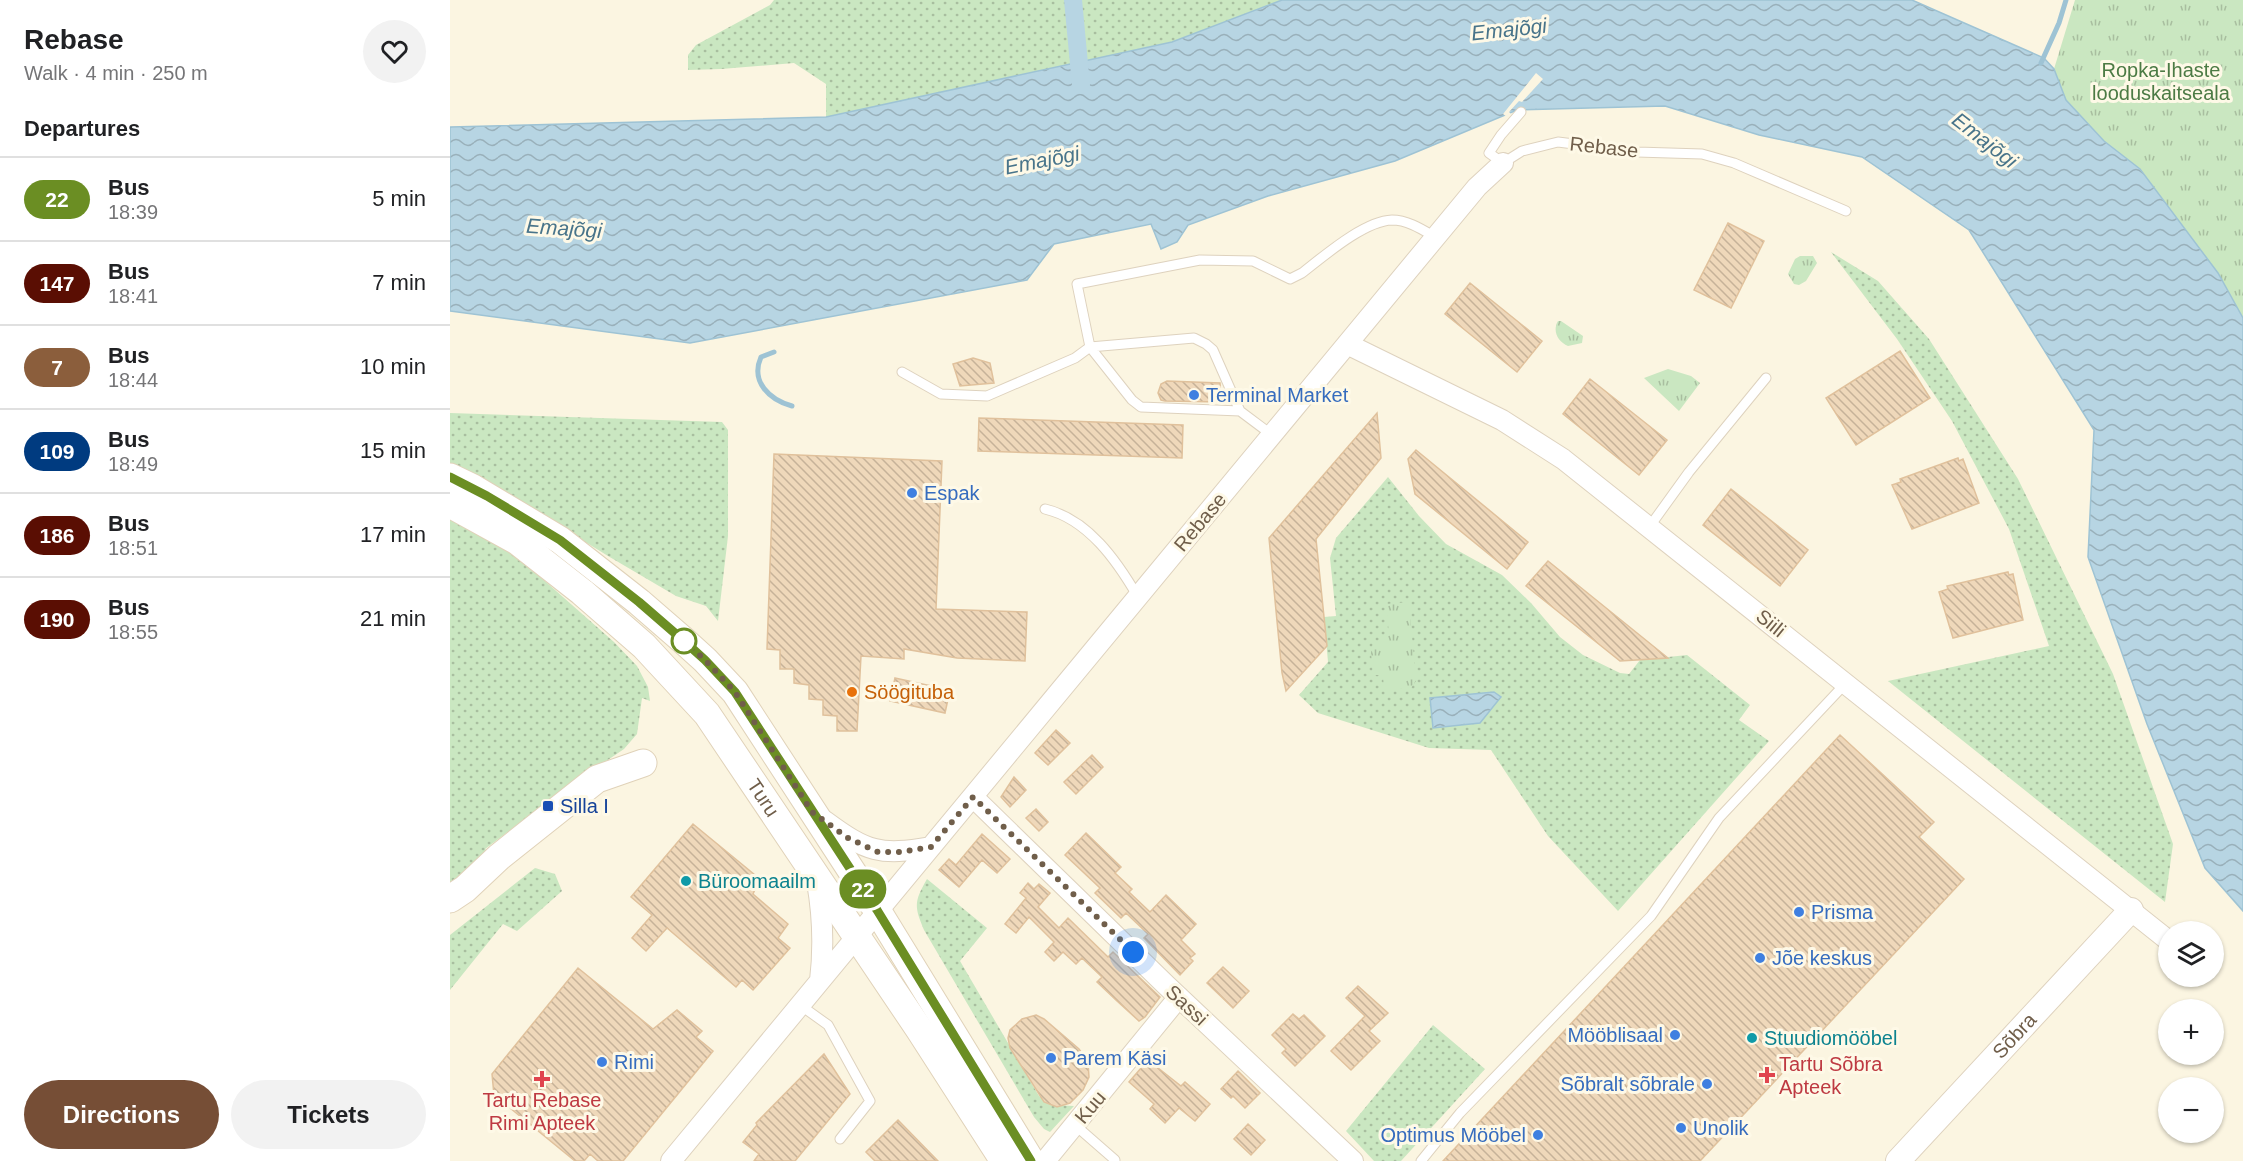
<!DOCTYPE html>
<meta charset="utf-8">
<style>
body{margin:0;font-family:Arial,sans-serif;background:#f2f2f2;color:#202124;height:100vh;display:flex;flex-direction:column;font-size:22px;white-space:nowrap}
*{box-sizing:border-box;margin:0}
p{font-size:20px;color:#757577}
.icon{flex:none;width:33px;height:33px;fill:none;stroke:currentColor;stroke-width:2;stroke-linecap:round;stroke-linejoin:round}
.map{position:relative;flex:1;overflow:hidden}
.side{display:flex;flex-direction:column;background:#fff;width:450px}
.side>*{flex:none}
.badge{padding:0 12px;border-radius:20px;font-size:21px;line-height:39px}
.tools{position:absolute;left:1708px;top:921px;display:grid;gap:12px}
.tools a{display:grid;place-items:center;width:66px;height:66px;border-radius:50%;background:#fff;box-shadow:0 2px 4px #0004;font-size:30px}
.you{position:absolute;width:30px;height:30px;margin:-15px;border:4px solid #fff;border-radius:50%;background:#1a73e8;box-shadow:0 0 0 9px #1a73e833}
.map>.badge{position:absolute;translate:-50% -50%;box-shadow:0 0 0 3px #fff}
h2{padding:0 24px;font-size:22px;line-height:54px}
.round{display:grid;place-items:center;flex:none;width:63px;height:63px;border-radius:32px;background:#f2f2f2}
.overview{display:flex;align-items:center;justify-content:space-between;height:102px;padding:0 24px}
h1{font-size:28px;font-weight:800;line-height:45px}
.primary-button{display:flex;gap:12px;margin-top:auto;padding:12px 24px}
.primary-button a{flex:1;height:69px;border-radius:36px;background:#764e36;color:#fff;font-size:24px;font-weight:800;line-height:69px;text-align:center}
.primary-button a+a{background:#f2f2f2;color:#202124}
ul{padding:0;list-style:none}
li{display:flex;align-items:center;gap:18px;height:84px;padding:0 24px;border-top:2px solid #e0e0e0}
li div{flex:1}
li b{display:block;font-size:22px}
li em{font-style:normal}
li .badge{min-width:66px;font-weight:700;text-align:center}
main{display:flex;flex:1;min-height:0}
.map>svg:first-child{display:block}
.grass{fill:url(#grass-dots)}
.park{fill:url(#park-tufts)}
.water{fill:url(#water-waves);stroke:#9ec3d4;stroke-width:1.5}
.pier{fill:#fbf5e1}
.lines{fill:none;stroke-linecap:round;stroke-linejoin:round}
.stream{stroke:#9ec3d4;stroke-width:5}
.canal{stroke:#b7d5e3;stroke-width:18}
.building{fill:url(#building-back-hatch);stroke:#e0c19c;stroke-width:1.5}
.service-casing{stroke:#ded2be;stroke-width:11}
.minor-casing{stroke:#ded2be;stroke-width:22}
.tertiary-casing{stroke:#ded2be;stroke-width:26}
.secondary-casing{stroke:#e0d2b9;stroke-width:29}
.service{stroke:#fff;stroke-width:9}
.minor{stroke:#fff;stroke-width:20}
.tertiary{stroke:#fff;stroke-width:24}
.secondary{stroke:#fff;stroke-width:27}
.line-casing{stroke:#fff;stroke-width:14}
.line{stroke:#6b8e23;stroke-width:9}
.walk{stroke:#705e4a;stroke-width:6;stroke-dasharray:0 10.8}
.shop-dot{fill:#3f7fe0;stroke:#fef9e7;stroke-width:2}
.stop-dot{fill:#fff;stroke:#6b8e23;stroke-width:3}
.food-dot{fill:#e8710a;stroke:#fef9e7;stroke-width:2}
.transit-dot{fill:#1a4fb4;stroke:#fef9e7;stroke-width:2}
.culture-dot{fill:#0f9aa8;stroke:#fef9e7;stroke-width:2}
.health-dot{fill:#e0444e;stroke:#fef9e7;stroke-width:2}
.labels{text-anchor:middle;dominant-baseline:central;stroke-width:6;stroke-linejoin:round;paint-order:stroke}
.park-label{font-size:20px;fill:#4c7b45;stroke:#fef9e7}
.street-label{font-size:20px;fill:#705e4a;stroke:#fef9e7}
.shop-label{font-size:20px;fill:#366cbe;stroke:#fef9e7;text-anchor:start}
.food-label{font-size:20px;fill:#c56008;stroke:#fef9e7;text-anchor:start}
.transit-label{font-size:20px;fill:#164399;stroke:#fef9e7;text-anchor:start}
.culture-label{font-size:20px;fill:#0d838f;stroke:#fef9e7;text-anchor:start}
.health-label{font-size:20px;fill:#be3a42;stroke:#fef9e7;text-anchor:start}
.water-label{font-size:21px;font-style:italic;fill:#48748a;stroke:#fef9e7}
</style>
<main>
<section class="side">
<div class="overview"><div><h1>Rebase</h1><p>Walk · 4 min · 250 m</p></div><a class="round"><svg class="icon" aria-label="heart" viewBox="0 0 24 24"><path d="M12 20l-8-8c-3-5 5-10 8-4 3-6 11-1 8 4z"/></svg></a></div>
<h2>Departures</h2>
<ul>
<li><span class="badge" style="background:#6b8e23;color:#fff">22</span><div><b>Bus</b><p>18:39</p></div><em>5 min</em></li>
<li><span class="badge" style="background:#5a0e03;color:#fff">147</span><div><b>Bus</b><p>18:41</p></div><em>7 min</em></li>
<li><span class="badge" style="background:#8b5e3c;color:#fff">7</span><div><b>Bus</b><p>18:44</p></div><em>10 min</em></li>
<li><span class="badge" style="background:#003b80;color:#fff">109</span><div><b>Bus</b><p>18:49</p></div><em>15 min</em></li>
<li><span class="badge" style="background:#5a0e03;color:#fff">186</span><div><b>Bus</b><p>18:51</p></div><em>17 min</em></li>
<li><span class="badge" style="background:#5a0e03;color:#fff">190</span><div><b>Bus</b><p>18:55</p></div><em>21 min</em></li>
</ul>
<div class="primary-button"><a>Directions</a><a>Tickets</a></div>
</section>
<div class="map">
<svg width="1793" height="1161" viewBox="0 0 1793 1161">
<defs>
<pattern id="grass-dots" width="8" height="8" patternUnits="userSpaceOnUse" patternTransform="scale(1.5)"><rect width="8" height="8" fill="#cae7c1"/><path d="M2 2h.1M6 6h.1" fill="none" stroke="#a8be9f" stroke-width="1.8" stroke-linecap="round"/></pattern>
<pattern id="park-tufts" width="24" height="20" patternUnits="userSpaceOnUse" patternTransform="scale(1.5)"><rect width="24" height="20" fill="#cae7c1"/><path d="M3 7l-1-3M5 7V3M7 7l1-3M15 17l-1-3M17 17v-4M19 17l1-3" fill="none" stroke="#a8be9f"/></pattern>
<pattern id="water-waves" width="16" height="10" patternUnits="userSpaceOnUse" patternTransform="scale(1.5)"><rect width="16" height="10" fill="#b7d5e3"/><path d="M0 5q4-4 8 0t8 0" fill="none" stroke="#99b0ba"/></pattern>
<pattern id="building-back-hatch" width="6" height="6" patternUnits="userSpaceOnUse" patternTransform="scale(1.5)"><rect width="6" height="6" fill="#efd8ba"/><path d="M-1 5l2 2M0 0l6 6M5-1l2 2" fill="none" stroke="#c6b299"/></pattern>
</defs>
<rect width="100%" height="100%" fill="#fbf5e1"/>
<path class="grass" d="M324,0H832L722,42L376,117V84L344,63L271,69L238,70V55L246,45L320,5Z
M1381,252L1428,281L1479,339L1568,479L1663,674L1723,844L1715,902L1438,681L1599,646L1559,529L1502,421L1447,339Z
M0,413L272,422L278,430V536L268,621L256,606L226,596L158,556L45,486L0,465Z
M938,477L969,516L996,544L1052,575L1081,603L1110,637L1133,655L1170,673L1179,674L1190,660L1237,655L1300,705L1289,720L1319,741L1168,911L1098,836L1041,750L979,748L868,713L849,695L878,662L874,617L886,616L880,558L886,538Z
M0,514L54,545L164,642L187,666L198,687L200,701L192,698L187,734L174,749L115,789L35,849L45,859L0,892Z
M85,868L105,874L112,891L67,931L53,924L0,990V935Z
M477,879L537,928L510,961L589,1096L604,1105L624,1106L600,1132L594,1129L584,1117L474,930C464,906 464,902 477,879Z
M983,1025L1035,1069L951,1161H924L896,1131Z"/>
<path class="park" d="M1625,0H1793V318L1768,273L1690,169L1654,141L1616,100L1604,69Z
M1350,256H1363L1367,263L1356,281L1349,285L1344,284L1338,274L1345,259Z
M1108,321H1111L1133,336L1132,343L1118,346C1108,342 1102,331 1108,321Z
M1218,369L1241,376L1250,383L1229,411L1194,378Z
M959,602L966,681L961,688L934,690L933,675H923L921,653L923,643L935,639L939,634L936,604Z"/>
<path class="water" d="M832,0H1462L1594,58L1604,69L1616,100L1654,141L1690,169L1768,273L1793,318V911L1755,868L1697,724L1638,557L1644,430L1519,230L1412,157L1309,135L1215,106L1067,110L945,161L818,196L738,225L727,242L711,249L701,224L604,244L577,280L240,343L0,311V127L376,117L722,42Z
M1044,692L1051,697L1030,723L983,728L980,698Z"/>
<path class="pier" d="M1086,73L1093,79L1072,102L1069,101L1059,112L1062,115L1057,117L1053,114Z"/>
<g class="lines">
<path class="stream" d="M1591,63L1609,23L1616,0
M324,352L311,357C300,382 320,400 342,406"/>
<path class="canal" d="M623,0L631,85"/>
</g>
<path class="building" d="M1278,223L1314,241L1281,308L1244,290Z
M1020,283L1092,341L1067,372L995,314Z
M1450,351L1480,398L1406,445L1376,398Z
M523,358L540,363L544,383L510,386L503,364Z
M1140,379L1217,440L1189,475L1113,414Z
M717,381L770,383L771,402L715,401L711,400L708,393L711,384Z
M927,413L931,458L866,539L877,646L836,691L832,673L819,538Z
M529,418L733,425L732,458L528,451Z
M966,450L1078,542L1057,569L965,494L958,459Z
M324,454L492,461L486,609L577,612L575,661L507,658L454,649V659L411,656L407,731H387V716L373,715V700L359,699V685L344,683V669H330V650L317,649Z
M1508,458L1509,461L1513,459L1529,503L1462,529L1442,485L1451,482L1450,479Z
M1281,489L1358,550L1330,586L1253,525Z
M1098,561L1218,658L1170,661L1076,586Z
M1558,572L1559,575L1563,574L1573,620L1503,638L1489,592L1498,589L1497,586Z
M445,678L500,690L495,713L440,701Z
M606,730L620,743L598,765L585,753Z
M1390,735L1484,822L1469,837L1514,879L1250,1161H993Z
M642,755L653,767L626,794L614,782Z
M564,777L576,790L560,807L551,797Z
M586,809L598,822L589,831L576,818Z
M243,824L305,875L309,880L303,894L338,924L328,938L340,948L303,990L292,980L286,987L217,928L196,951L182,938L202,915L181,897Z
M636,833L671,867L665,873L682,889L679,892L700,912L716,895L746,924L731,940L745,954L740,958L743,961L730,975L694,938L698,934L676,913L671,918L645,893L650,888L615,855Z
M532,834L560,859L547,873L532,860L509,887L489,870L499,859L506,865Z
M578,883L584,889L589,884L600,893L588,907L609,928L618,918L658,957L663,952L710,997L695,1017L689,1021L667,1001L647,982L652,977L632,958L626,964L613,952L604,961L595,952L604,942L579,917L566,933L555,924L576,898L570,893Z
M773,967L799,991L783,1008L757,983Z
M128,968L203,1029L227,1010L252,1031L246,1037L263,1051L173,1161H148L140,1154L134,1161H125L44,1095L42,1074Z
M908,986L938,1013L919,1031L930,1041L901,1070L881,1051L915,1016L896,998Z
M843,1014L849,1019L854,1015L875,1036L845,1066L832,1053L836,1049L822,1035Z
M586,1015L594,1019L629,1049L638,1062L639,1077L633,1090L620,1103L607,1107L594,1102L560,1048L558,1038L560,1030L572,1019Z
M374,1054L400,1094L345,1161H304L309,1154L293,1142L307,1125L306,1123Z
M698,1060L731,1086L735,1082L760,1104L745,1121L729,1108L715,1123L700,1109L704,1104L679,1082Z
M788,1071L810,1093L795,1108L783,1096L781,1098L771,1089Z
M448,1120L488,1161H425L416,1152Z
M798,1124L815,1140L801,1155L784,1139Z"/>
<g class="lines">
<defs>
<path id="service" d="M1071,112L1051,135L1039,153L1053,163L1072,151L1108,142L1187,152L1252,154L1284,163L1396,211
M452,372L491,394L537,396L625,358L640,347L682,400L691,407L790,411
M822,435L790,411L763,350L756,344L744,338L640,347L627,284L750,260L803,261L840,279L852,273C874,256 914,221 942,220C958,220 973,230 985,237
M595,509C638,519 667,561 688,597
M1200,526L1239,472L1316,378
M350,1005L378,1025L420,1101L390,1139
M625,1125L665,1160
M971,1161L1010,1113L1201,916L1269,818L1395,684"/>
<path id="minor" d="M897,344L1052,420L1113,459L1719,941
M523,797L716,985L903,1161
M375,821C417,852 430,856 481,847
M367,882C373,916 374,947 370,981
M221,1161L1027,187L1053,163
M595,1161L729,997"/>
<g id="tertiary">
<path id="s1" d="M1448,1161L1681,910"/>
</g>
<g id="secondary">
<path d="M0,477L23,488L110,540L189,602L234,641L255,660L285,692L427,910L581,1161"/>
<path id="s2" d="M0,504L67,541L132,592L194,646L257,714L469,1029L554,1161"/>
<path d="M0,899L15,889L49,857L147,779L193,763"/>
</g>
</defs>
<use href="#service" class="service-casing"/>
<use href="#minor" class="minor-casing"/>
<use href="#tertiary" class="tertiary-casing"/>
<use href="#secondary" class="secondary-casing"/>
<use href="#service" class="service"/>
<use href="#minor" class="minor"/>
<use href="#tertiary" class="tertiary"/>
<use href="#secondary" class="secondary"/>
</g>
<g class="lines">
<defs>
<path id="line" d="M0,477L37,496L110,540L189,602L234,641L255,660L285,692L427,910L581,1161"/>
</defs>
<use href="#line" class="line-casing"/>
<use href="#line" class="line"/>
<path class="walk" d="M234,641L255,660L285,692L362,812L398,838L428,852H451L481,847L523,797L683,952"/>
</g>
<g class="shop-dot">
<circle cx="744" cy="395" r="6"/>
<circle cx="462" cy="493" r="6"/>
<circle cx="1349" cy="912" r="6"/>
<circle cx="1310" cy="958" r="6"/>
<circle cx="1225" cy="1035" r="6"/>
<circle cx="601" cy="1058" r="6"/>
<circle cx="152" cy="1062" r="6"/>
<circle cx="1257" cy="1084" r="6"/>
<circle cx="1231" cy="1128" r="6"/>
<circle cx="1088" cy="1135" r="6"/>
</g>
<circle class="stop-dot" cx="234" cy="641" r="12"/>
<circle class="food-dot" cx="402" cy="692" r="6"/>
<rect class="transit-dot" x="92" y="800" width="12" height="12" rx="3"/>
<g class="culture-dot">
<circle cx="236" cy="881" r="6"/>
<circle cx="1302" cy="1038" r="6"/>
</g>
<g class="health-dot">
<path d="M1314 1066h6v6h6v6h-6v6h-6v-6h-6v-6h6z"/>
<path d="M89 1070h6v6h6v6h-6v6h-6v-6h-6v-6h6z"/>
</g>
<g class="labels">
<g class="park-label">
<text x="1711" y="70">Ropka-Ihaste<tspan x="1711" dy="23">looduskaitseala</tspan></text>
</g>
<g class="street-label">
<text transform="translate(1154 147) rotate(6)">Rebase</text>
<text transform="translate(750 522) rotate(-50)">Rebase</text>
<text transform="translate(1321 623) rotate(39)">Siili</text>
<text stroke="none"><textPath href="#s2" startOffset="435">Turu</textPath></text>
<text transform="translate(737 1005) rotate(43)">Sassi</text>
<text stroke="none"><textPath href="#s1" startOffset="171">Sõbra</textPath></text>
<text transform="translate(640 1107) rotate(-50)">Kuu</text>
</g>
<g class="shop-label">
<text x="756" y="395">Terminal Market</text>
<text x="474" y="493">Espak</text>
<text x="1361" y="912">Prisma</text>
<text x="1322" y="958">Jõe keskus</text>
<text x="1213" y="1035" text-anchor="end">Mööblisaal</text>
<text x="613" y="1058">Parem Käsi</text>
<text x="164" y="1062">Rimi</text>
<text x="1245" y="1084" text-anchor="end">Sõbralt sõbrale</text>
<text x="1243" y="1128">Unolik</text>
<text x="1076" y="1135" text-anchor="end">Optimus Mööbel</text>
</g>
<g class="food-label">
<text x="414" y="692">Söögituba</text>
</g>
<g class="transit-label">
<text x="110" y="806">Silla I</text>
</g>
<g class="culture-label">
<text x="248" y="881">Büroomaailm</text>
<text x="1314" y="1038">Stuudiomööbel</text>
</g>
<g class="health-label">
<text x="1329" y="1064">Tartu Sõbra<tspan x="1329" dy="23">Apteek</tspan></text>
<text x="92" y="1100" text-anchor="middle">Tartu Rebase<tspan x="92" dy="23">Rimi Apteek</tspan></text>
</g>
<g class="water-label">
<text transform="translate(1059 29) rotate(-6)">Emajõgi</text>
<text transform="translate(1535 140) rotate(38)">Emajõgi</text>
<text transform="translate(592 160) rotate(-11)">Emajõgi</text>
<text transform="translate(114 228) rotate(4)">Emajõgi</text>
</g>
</g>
</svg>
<div class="tools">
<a><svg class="icon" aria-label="layers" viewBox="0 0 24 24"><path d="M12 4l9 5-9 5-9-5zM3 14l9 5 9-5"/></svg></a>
<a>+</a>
<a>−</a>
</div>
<div class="you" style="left:683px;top:952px"></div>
<b class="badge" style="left:413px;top:889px;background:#6b8e23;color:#fff">22</b>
</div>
</main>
